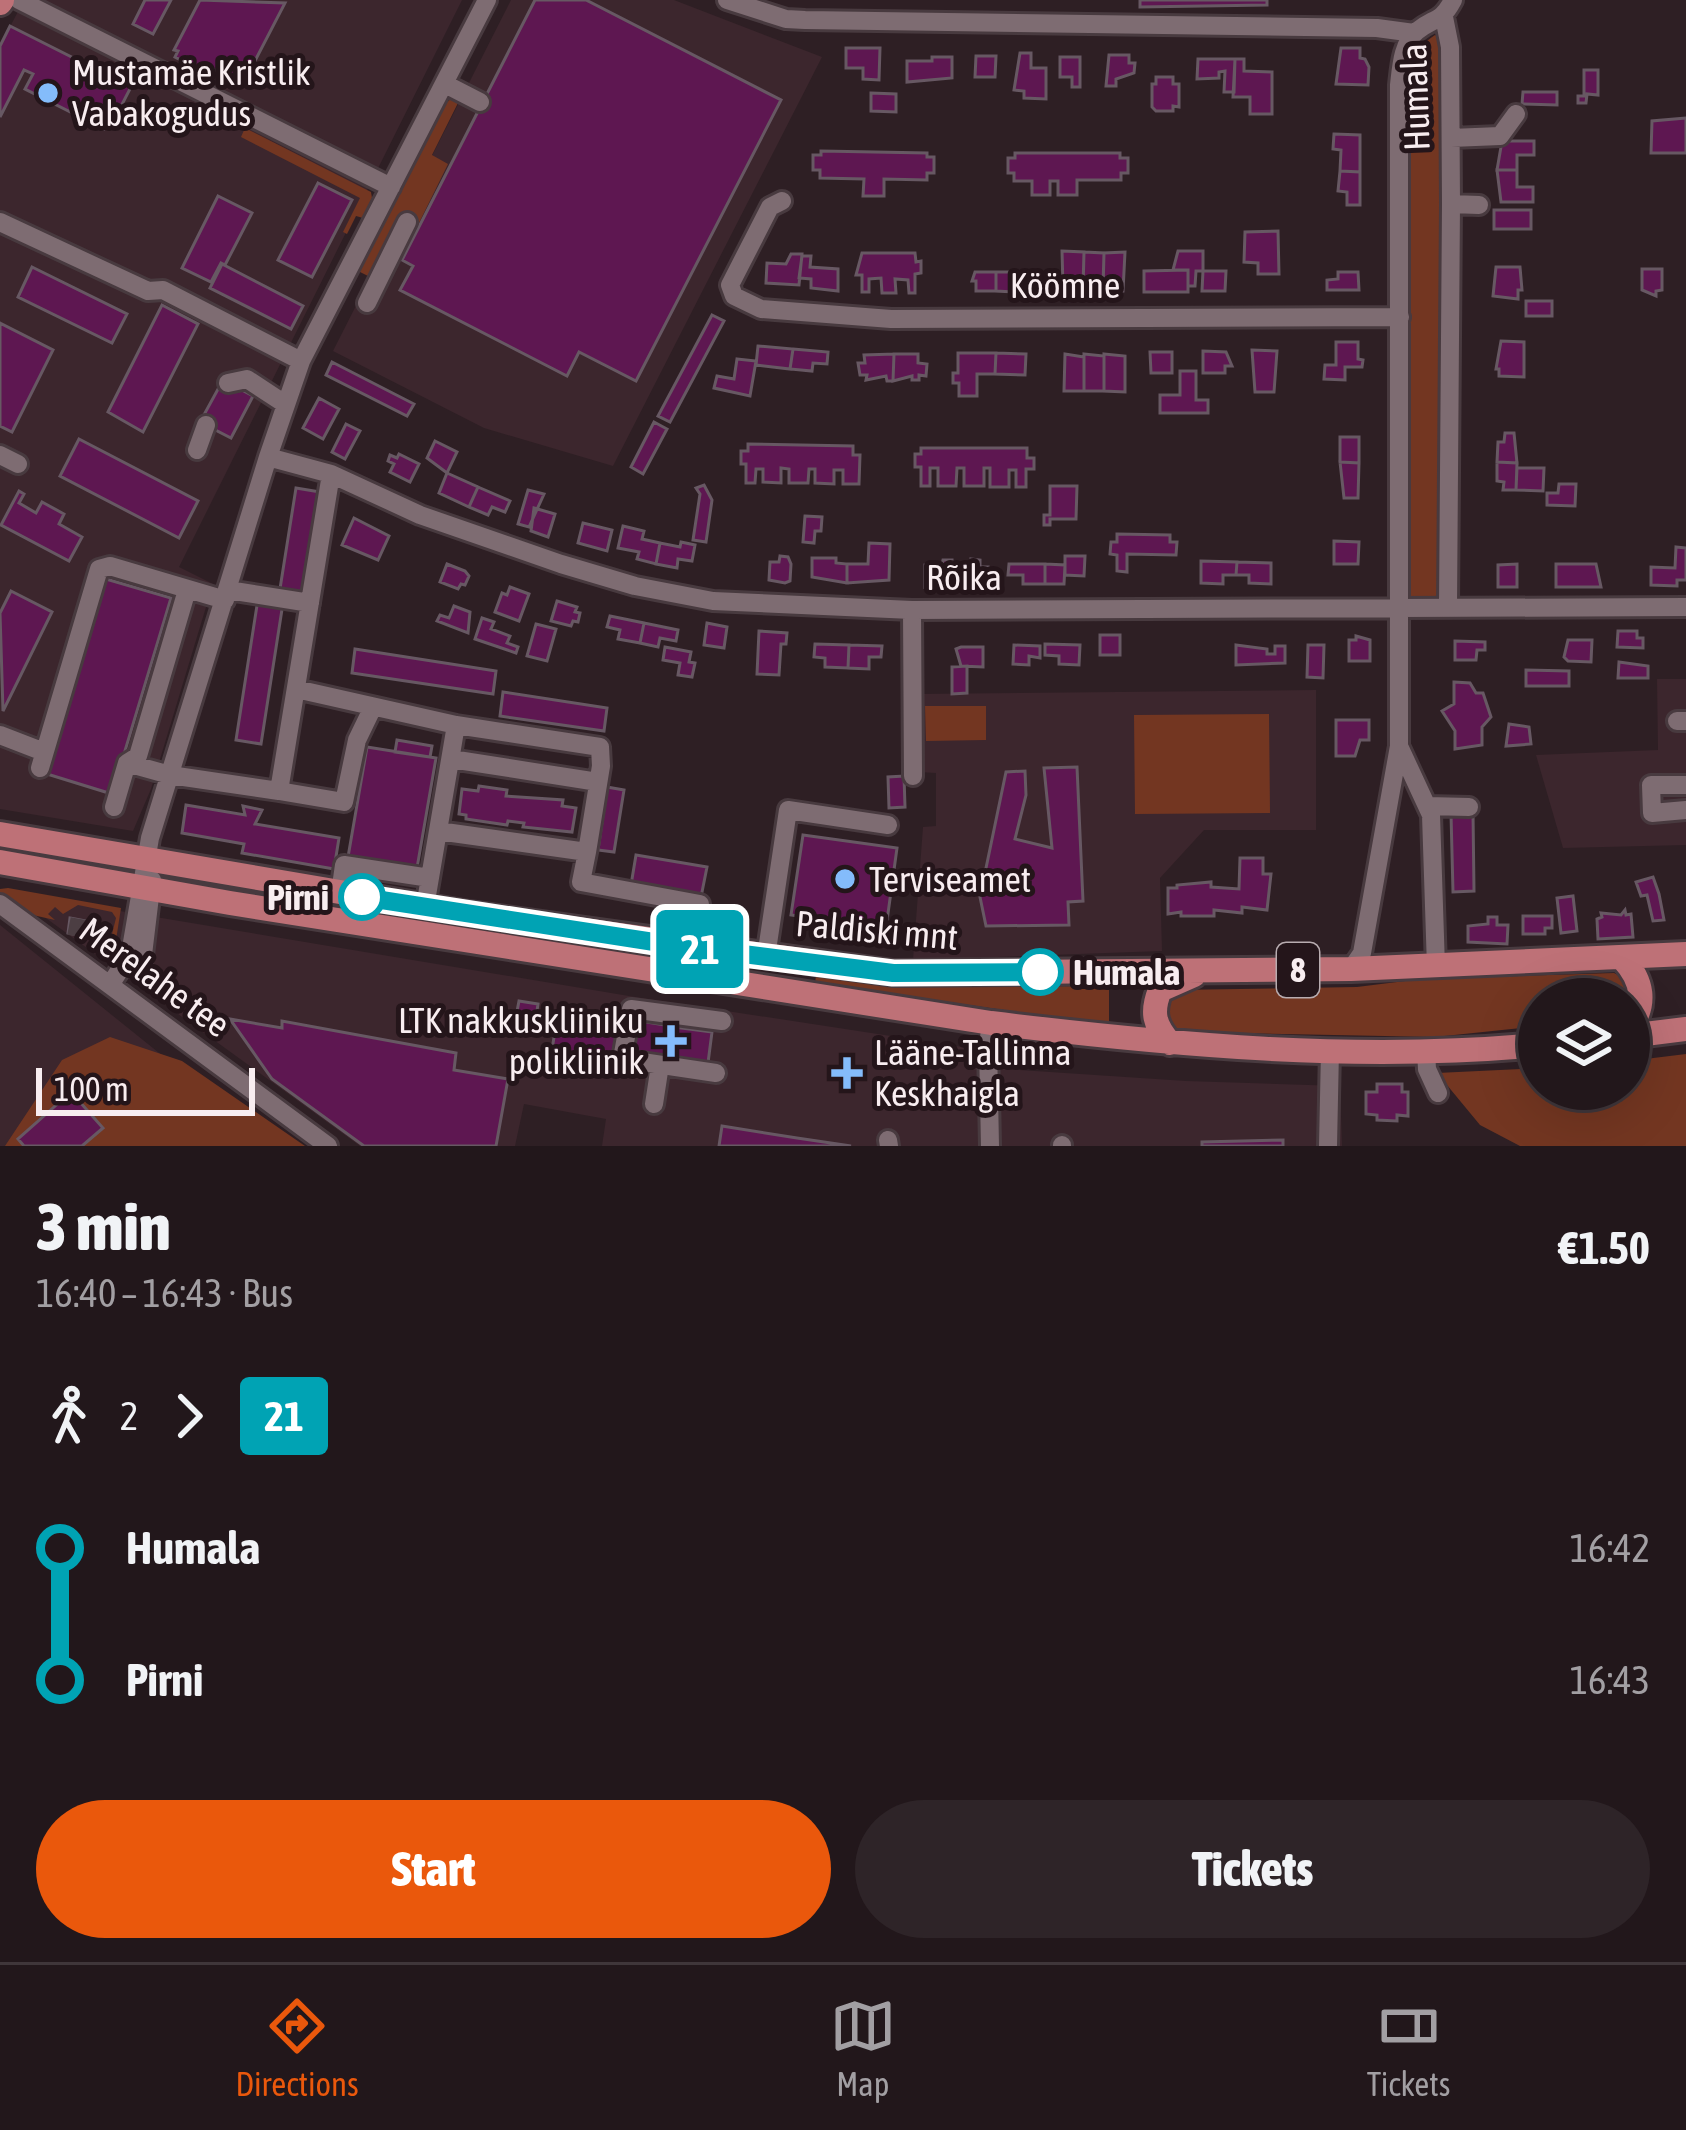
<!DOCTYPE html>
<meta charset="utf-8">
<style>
body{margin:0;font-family:"Asap Condensed",sans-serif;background:#2e2428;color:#f1f3f6;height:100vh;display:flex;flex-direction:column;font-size:45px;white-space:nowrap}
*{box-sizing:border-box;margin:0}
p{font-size:39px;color:#a29fa3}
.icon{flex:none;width:66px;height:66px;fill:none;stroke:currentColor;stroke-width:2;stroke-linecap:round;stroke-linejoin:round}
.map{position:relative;height:1146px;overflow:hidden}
.details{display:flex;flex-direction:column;background:#22171b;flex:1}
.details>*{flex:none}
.badge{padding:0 24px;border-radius:9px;font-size:42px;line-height:78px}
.fabs{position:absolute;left:1518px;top:978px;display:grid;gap:24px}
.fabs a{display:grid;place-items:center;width:132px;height:132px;border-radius:50%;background:#22171b;box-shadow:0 12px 48px #0002,0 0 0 3px #3f363a;font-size:60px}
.scale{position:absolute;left:36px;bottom:30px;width:219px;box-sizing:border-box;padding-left:12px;border:6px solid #f8edf0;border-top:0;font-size:33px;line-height:42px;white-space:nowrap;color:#f8edf0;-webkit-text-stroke:9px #24151a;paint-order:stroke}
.map>.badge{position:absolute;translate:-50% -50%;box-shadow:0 0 0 6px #fff}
.legs{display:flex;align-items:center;gap:18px;height:132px;padding:0 36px;font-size:39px}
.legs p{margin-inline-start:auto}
.summary{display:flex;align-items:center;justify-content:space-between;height:204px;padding:0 36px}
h1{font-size:66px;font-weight:800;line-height:90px}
.cta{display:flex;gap:24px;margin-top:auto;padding:24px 36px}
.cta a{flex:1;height:138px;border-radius:72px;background:#ea580c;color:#fff;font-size:48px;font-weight:800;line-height:138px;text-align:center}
.cta a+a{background:#2e2428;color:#f1f3f6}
ul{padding:0 36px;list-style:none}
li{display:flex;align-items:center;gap:42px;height:132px;font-size:45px}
li i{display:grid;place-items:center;width:18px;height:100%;margin:0 15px;background:currentColor}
li i::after{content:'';width:30px;height:30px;margin:-15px;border:9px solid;border-radius:50%;background:#22171b}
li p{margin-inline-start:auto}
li:first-child i{background:linear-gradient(#0000 50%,currentColor 0)}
li:last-child i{background:linear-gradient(currentColor 50%,#0000 0)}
.dock{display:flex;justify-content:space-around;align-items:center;height:168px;border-top:3px solid #3f363a;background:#22171b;font-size:33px;color:#a29fa3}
.dock a{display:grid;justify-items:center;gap:6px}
.dock .current{color:#ea580c}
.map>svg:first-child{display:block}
.built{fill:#3c262d}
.green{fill:#733621}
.building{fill:#5e1751;stroke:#675863;stroke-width:3}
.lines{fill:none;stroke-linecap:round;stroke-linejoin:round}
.minor-tunnel{stroke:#4c3e43;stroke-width:18;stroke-dasharray:18 9;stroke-linecap:butt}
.minor-casing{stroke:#483a3f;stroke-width:24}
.major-casing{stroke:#483a3f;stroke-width:30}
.minor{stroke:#7e6c72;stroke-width:18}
.major{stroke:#be7177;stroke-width:24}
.line-1-casing{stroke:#fff;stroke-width:27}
.line-1{stroke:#00a3b4;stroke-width:18}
.poi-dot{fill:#84bcfb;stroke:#24151a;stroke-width:4.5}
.stop-1-dot{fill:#fff;stroke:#00a3b4;stroke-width:6}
.labels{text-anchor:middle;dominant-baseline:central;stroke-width:10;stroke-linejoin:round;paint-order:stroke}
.shield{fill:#24151a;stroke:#b8acb0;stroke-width:3}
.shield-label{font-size:33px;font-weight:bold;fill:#f8edf0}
.poi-label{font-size:36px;fill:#f8edf0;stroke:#24151a;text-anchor:start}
.street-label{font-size:36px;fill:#f8edf0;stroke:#24151a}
.stop-label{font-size:36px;font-weight:bold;fill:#f8edf0;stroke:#24151a;text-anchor:end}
</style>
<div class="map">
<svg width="1686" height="1146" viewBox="0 0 1686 1146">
<rect width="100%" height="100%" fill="#2e1f24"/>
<path class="built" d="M24,0H462L179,567L213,584L151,789L133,831L0,809V46Z
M511,0H674L822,57L613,466L484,428L333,351Z
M1657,679H1686V845L1563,848L1536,755L1658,750Z
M1316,690V830H1204L1160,878L1162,951L913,960L923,827L936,826V773L919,772L916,694Z
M36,897L629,996L969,1048L970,1065L975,1067L1186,1081L1340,1086L1342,1146H602L606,1119L524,1104L515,1146H360L32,908Z
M0,925L225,1106L281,1146H0Z"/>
<path class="green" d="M1435,35L1442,39L1443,589L1437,598H1411L1409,593L1406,99C1409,73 1411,50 1435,35Z
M451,99L458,103L432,155L448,164L417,227L405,220L374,279L356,270L440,107Z
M245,128L371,192L372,198L363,218L356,216L347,234L343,232L360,198L241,137Z
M925,706H986V740L926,741Z
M1269,714L1270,813L1135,814L1134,715Z
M8,888L121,908L116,940L111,938L116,918L112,912L78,905L63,914L55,907L48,914L55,920L28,914L0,894V889Z
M1614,973L1626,979L1629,999H1539V1026L1435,1037L1179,1032L1166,1020V997L1175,990L1357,987L1421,979Z
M816,976L947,987L1109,986V1025L815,983Z
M110,1037L182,1061L305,1146H5L62,1060Z
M1686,1054V1146H1520L1480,1125L1437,1073L1539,1068V1089H1629V1061Z"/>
<path class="building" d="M145,0H171L153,34L133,24Z
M200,0L285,3L243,84L213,69L210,75L175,57L178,51L174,50Z
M535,0H586L781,100L636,381L579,352L567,376L400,290L413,266L402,260Z
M1140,0H1267V5L1140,7Z
M10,26L131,87L116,116L111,114L104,129L25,89L33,74L24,70L0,117V46Z
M846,48H880L879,80L863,79V68H846Z
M1341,48H1360V58L1365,59L1369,67L1368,85L1336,84Z
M1020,53H1031V68H1046V99L1024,98V91L1014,90Z
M1109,55H1129V63H1135L1134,73L1116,79V86H1106Z
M976,56H996L995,77H975Z
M932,57H952V78L907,82V61H932Z
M1060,57H1080V87H1072V77H1060Z
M1198,59H1235L1234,92H1224L1225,71L1219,72V78L1197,79Z
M1235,59H1244V71L1272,72V114H1250V97H1233Z
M1584,70H1598V95L1587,94L1586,103H1578V96H1584Z
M1156,77H1173V84H1179V107L1173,106V111H1156L1152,107V84H1156Z
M1523,92H1557V105L1522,104Z
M871,93L896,94V112L871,111Z
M1686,118V153H1651L1652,121Z
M1334,134L1360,135V172L1340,171L1341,150L1333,149Z
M1502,141H1534V155H1517V170H1497Z
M821,151L927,153V157H934V173H927V180L884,179V196H863L864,179L820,178V170H813V155H821Z
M1015,153H1120V158H1128V173H1121V180H1077V195H1058V181H1050V195H1032V181H1014V173H1008V158H1015Z
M1497,170H1517V187H1533V202H1501Z
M1340,171L1360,172V205H1347V192L1338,191Z
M318,183L352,200L312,277L278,260Z
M218,196L252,213L225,265L221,263L211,282L182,268Z
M1494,210H1531V229H1494Z
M1278,231L1279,274H1258V263L1244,262L1245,232Z
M1062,251L1084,252L1083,291H1069V286H1063Z
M1178,251H1203V271H1196L1195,286H1188V270H1173Z
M1084,252L1104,253L1103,291L1089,292V285L1083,286Z
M1125,252L1123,291H1109V285H1103L1104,253Z
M862,253H915L916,262L921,261V273L915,274V293H909L908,280L895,279L896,293H882L881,278L869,279V292H862V275H856Z
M791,254H802L799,285L766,283L767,263L786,264Z
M802,256H811L810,267L838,269V291L811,288V279L799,278Z
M222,264L303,306L291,329L210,288Z
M32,267L127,314L112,343L18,297Z
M1496,267H1520L1522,290H1518V299L1493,296Z
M1642,269H1662V290L1656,291V296L1642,290Z
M1188,270V292H1144V271Z
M1203,271H1226L1225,291H1202Z
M975,272H996V291H976V281H972Z
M996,272H1029V283H1015L1014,292L996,291Z
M1338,272H1358L1359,290H1327V280L1338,279Z
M1526,301H1552V316H1526Z
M162,305L198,324L143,432L108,412Z
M712,315L724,321L670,422L658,416Z
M0,323L53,350L12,432L0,426Z
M1501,341L1524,342V377L1499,376V369H1496Z
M1336,342H1358V359L1363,360L1362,367H1345V380L1324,379L1325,365H1336Z
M758,346L793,349L790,369L756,365Z
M793,349L828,352L827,364L813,363L812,371L790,369Z
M1252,350L1277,351L1274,392H1255Z
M1203,351L1226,352L1232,366H1225V373H1203Z
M1150,352H1172V373H1151Z
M958,353H996L995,374H977V396H959V383H953V373H958Z
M996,353L1026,354L1025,375L995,374Z
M894,354H918V363L927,364L926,376L919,375V380H912V376L893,381Z
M894,354L893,381H887L886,376L866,380L867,375H860L858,363H865L864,355Z
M1065,354L1084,357V391H1064Z
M1084,354L1104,356V391H1084Z
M1104,354L1125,356V392L1104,391Z
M737,359L756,361L750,396L714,388L717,376L734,379Z
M332,362L414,404L407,416L326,375Z
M1180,371H1196V400H1208V413H1160V395H1180Z
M223,380L253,396L231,438L200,422Z
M319,398L339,409L323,439L303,428Z
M654,422L667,429L643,474L631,467Z
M346,424L360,431L345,459L332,452Z
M1505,433H1514L1517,463L1497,462L1498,442H1504Z
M1340,437H1359V463L1340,462Z
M79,439L198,501L179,538L60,476Z
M435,441L457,452L447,473L427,458Z
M748,444L853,446V455H860L859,484H843V470H834V484L815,483V469H809L808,483H789V469L781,468V483L763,482V469H756L755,483H746V464H741V451H748Z
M921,448H1027V458H1034V469H1026V487H1016V470H1009V487H990V468H984V486H964V468H957L956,486H938V468H930V486H921V467H915V454H921Z
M399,454L419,464L410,482L390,472L394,464L388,461L390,455L397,458Z
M1340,462L1359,463L1358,498H1344Z
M1497,462L1517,463L1516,490H1503L1504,482L1497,481Z
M1517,468H1544L1543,491L1516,490Z
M447,473L478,487L469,507L439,493Z
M1559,484H1576L1575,506L1547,505V493H1558Z
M704,485L712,500L706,542L693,540L700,494L696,488Z
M1050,486H1077L1076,519H1050V525H1044V515H1050Z
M478,487L510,501L505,512L492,507L488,515L469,507Z
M296,488L320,492L304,598L279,595Z
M528,490L544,494L529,527L518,524Z
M19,491L24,494L19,503L36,513L42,502L64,514L59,524L82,537L69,561L1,525Z
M534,508L555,514L548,537L531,531Z
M805,516L822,517L821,531H815L814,543L803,542Z
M354,518L389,536L378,560L342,545Z
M583,523L612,530L607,551L578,543Z
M623,526L644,531L642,539L660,543L656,564L637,559L639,552L618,548Z
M1117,534L1170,535V542H1177L1176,555L1127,554V572L1117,571V555L1110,554L1111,542H1117Z
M1334,541L1359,542L1358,564H1334Z
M681,542L695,545L692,561L678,559L677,568L656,564L660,543L680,547Z
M869,543L890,544L889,580L847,583V564H868Z
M1676,547L1686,548V580H1677V586L1651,585V567L1675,568Z
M780,556L788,557L791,564L790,581L785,583L769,580L770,562H779Z
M1065,556H1085L1084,576L1065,575Z
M812,558H836V563L847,564V583L812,577Z
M971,559L980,560V567H988L987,582L960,587V565H971Z
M943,560H952V580L925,587V565H942Z
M1201,561L1237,562L1236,575H1223V584L1201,583Z
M1237,562L1271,563V584L1249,583V575H1236Z
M447,564L465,571L469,576L465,585L461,584L458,589L440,582Z
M1009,564H1045V584H1023V575H1008Z
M1045,564L1065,565L1064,584H1045Z
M1517,564V587H1498V565Z
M1556,564H1596L1601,587H1556Z
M106,579L171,598L112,794L47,774Z
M510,587L529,594L519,621L495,612L502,593L507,595Z
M11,591L52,612L3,711L0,613Z
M258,599L283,603L261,744L236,740Z
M557,601L577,607L575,612L580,613L578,622L573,621L571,626L551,621Z
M454,606L470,612L468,633L437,621L440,615L449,618Z
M610,616L644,623L640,643L618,639L620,630L607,627Z
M482,618L494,622L491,629L510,636L507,643L518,647L516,653L475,639Z
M644,623L678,630L676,641L660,638L658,647L640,643Z
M707,623L727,627L724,648L704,645Z
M536,624L556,629L547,661L527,656Z
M759,631L787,633L786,644H781L779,675L757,674Z
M1618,631H1637V638H1643V648L1617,647Z
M1100,635H1120V655H1100Z
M1356,636L1370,640V661H1349V640H1356Z
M1568,640H1592L1591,662L1568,661L1564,657Z
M1455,641L1485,642V650H1477L1476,660H1455Z
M815,644L849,645L848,668L825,667V658L814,657Z
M1045,644L1080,645L1079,665L1059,664V656L1045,655Z
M849,645L882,646L881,657H869V669L848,668Z
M1014,645L1040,646V658L1029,656V665L1013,664Z
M1236,645L1267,649V654H1275V646H1285V663L1236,665Z
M1308,645H1324L1323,678L1307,677Z
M665,647L691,652L689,662L695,663L692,677L678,675L680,663L663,660Z
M961,647H983V667L961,666L956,649Z
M355,649L496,671L493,694L352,673Z
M1619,662L1648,666V678H1618Z
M967,666V693L952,694V667Z
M1526,670L1569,671V686H1526Z
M1454,682L1470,683L1476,693H1483L1491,717L1482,727V745L1455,749V731L1442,711L1454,704Z
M503,692L607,708L604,731L500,716Z
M1336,720H1369V740H1360L1355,756H1336Z
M1509,724L1529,727L1531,744L1506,746Z
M397,740L432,746L430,757L395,752Z
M367,747L436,758L417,868L348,857Z
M1077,767L1083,901L1068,902L1069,925L986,926L980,897L1006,772L1025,771L1026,795L1015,839L1052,848L1044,768Z
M904,776L905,807L889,808L888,777Z
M479,786L507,790L506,796L563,800L562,806L576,808L572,832L523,827L524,823L508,821L507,825L466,819V815L459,814L462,789L478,791Z
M607,787L624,790L614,852L598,850Z
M186,805L245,815L243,806L262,810L255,824L339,838L334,869L242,853L244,844L182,833Z
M1473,813L1474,891L1453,892L1451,814Z
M803,835L897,848L886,928L791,915Z
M636,855L707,867L701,897L631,885Z
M1240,858H1263V874H1271L1267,910L1242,907V913L1214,910V916H1181V912L1168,914V888H1177V885L1211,882V887L1239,889Z
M1653,877L1659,894L1664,920L1653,921L1647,895L1641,896L1636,882Z
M1573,896L1577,931L1561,933L1557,898Z
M1625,910L1626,915L1631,914L1633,937L1598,939L1597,919L1602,917L1601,913L1621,915Z
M1523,916H1552V928H1545V934H1523Z
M1488,917H1497V925H1508L1507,944L1468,942V926L1488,924Z
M70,918L96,923L94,938L68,933Z
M519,1001L538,1004L534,1031L514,1027Z
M559,1009L622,1019L616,1060L552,1049Z
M666,1018L682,1021L681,1028L712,1032L708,1063L664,1061V1056L630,1051L634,1020L665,1025Z
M230,1019L282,1028V1021L456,1053L454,1070L508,1079L496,1146H364L272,1079Z
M1377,1084H1402V1092H1408V1116L1397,1115V1121L1377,1120V1115L1366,1114V1092H1377Z
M71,1092L103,1128L82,1146H24L18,1139Z
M722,1126L797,1138L851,1146H719Z
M1283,1140V1146H1202V1142Z"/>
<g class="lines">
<path class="minor-tunnel" d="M69,926L95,931"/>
<defs>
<path id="minor" d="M19,0L391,187
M727,0L786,19L805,20L1377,28L1414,33
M1444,17L1450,47L1451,204L1448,607
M445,84L480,102
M1451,138L1500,136L1516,114
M782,201L770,207L730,285L734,296L761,309L891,319L1400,317
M1451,204L1479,205
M0,222L148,291L163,290L301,361
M367,303L407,222
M228,383L247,379L285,404
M197,450L206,425
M0,455L18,464
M268,457L331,474L420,515L561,564L635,586L713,601L912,610L1686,607
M228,590L310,603
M912,610L913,776
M296,689L456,725L600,747L601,766L587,852L438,831
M1677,721H1686
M0,735L44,752
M1399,746L1431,815L1436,967
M451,759L598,782
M127,763L170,775L279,791L331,474
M40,768L99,569L110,566L225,600
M1686,785H1651L1652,813L1686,810
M279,791L344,802L357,740L372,709
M1427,806L1469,807
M114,807L127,763L138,756L187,590
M587,852L581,882L700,904
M340,893L344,865L430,878
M0,904L328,1146
M425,907L456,725
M766,957L788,810L888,825
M142,963L152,880
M1351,969L1362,953L1399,746V85C1401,68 1402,43 1417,31C1434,17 1441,23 1453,0
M110,985L130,954L150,838L268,457L301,361L487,0
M1426,1051L1427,1069L1438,1093
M716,1073L622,1059L631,1009L722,1021
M654,1104L660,1065
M888,1140L889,1146
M1062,1145V1146
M990,1146L988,1045L991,1023
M1328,1146L1330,1050"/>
<path id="major" d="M0,3L2,0
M0,834L463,913L893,973L1351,969L1686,954
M0,862L230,903L991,1023C1172,1045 1357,1062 1539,1045
M1623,959C1643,981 1647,1004 1629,1029
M1629,1036L1686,1029
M1170,1043C1154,1025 1151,1012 1160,990L1194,975"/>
</defs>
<use href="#minor" class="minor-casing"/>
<use href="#major" class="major-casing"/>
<use href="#minor" class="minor"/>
<use href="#major" class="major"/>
</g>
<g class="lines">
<defs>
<path id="line-1" d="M362,897L680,946L893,973L1040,972"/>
</defs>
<use href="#line-1" class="line-1-casing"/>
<use href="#line-1" class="line-1"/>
</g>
<g class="poi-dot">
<circle cx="48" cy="93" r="12"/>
<circle cx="845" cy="879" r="12"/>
<path d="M665 1023h12v12h12v12h-12v12h-12v-12h-12v-12h12z"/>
<path d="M841 1055h12v12h12v12h-12v12h-12v-12h-12v-12h12z"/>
</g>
<g class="stop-1-dot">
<circle cx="362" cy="897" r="21"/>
<circle cx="1040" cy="972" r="21"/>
</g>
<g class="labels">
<rect class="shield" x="1277" y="943" width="42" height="54" rx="9"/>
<g class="shield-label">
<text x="1298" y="970">8</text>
</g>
<g class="poi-label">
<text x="72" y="72">Mustamäe Kristlik<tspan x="72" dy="41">Vabakogudus</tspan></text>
<text x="869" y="879">Terviseamet</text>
<text x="644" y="1020" text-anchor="end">LTK nakkuskliiniku<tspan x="644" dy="41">polikliinik</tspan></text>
<text x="874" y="1052">Lääne-Tallinna<tspan x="874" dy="41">Keskhaigla</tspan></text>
</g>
<g class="street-label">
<text transform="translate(1415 97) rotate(-92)">Humala</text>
<text x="1065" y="285">Köömne</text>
<text x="964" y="577">Rõika</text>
<text transform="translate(877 930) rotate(5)">Paldiski mnt</text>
<text transform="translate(155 977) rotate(36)">Merelahe tee</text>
</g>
<g class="stop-label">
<text x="329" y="897">Pirni</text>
<text x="1073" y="972" text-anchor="start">Humala</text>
</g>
</g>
</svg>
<div class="fabs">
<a><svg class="icon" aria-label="layers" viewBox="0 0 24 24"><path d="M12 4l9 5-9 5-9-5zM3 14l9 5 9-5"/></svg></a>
</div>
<div class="scale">100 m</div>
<b class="badge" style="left:700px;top:949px;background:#00a3b4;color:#fff">21</b>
</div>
<section class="details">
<div class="summary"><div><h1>3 min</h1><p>16:40 – 16:43 · Bus</p></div><b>€1.50</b></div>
<div class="legs"><svg class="icon" aria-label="walk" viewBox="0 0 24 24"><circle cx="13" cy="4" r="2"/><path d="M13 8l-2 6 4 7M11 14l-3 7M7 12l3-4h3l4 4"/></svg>2<svg class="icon" aria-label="forward" viewBox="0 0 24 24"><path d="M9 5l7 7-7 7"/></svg><b class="badge" style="background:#00a3b4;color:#fff">21</b></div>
<ul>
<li><i style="color:#00a3b4"></i><b>Humala</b><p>16:42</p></li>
<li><i style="color:#00a3b4"></i><b>Pirni</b><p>16:43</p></li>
</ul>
<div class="cta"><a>Start</a><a>Tickets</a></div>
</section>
<nav class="dock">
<a class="current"><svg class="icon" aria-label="directions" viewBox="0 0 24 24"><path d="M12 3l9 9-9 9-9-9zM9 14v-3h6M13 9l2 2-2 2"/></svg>Directions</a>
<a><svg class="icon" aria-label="map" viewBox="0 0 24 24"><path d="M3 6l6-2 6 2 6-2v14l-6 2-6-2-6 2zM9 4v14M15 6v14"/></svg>Map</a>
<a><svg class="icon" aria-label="tickets" viewBox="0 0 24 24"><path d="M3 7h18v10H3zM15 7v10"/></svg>Tickets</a>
</nav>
